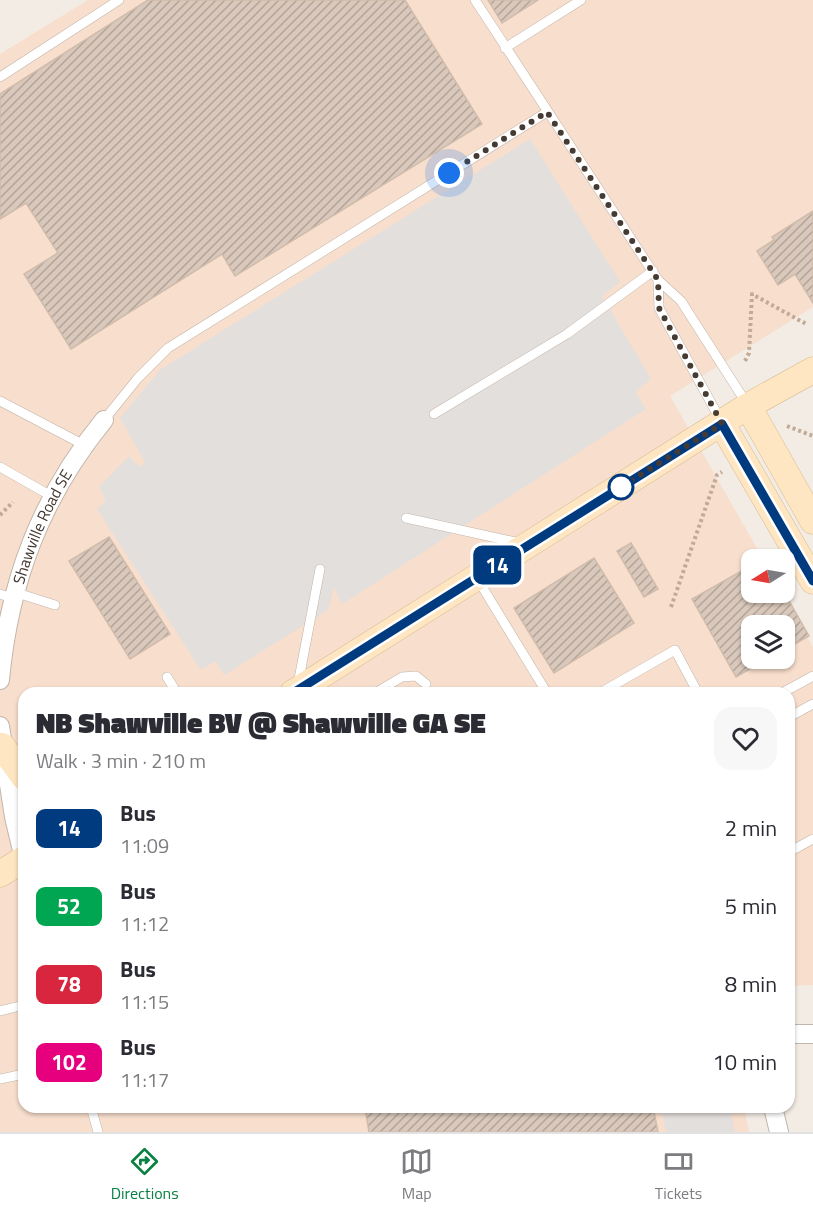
<!DOCTYPE html>
<meta charset="utf-8">
<style>
body{margin:0;font-family:"Titillium Web",sans-serif;background:#f7f7f7;color:#2b2b33;height:100vh;display:flex;flex-direction:column;font-size:22px;white-space:nowrap}
*{box-sizing:border-box;margin:0}
p{font-size:20px;color:#7c7c81}
.icon{flex:none;width:33px;height:33px;fill:none;stroke:currentColor;stroke-width:2;stroke-linecap:round;stroke-linejoin:round}
.map{position:relative;flex:1;overflow:hidden}
.side{position:absolute;left:18px;top:687px;width:777px;height:426px;display:flex;flex-direction:column;background:#fff;border-radius:18px;box-shadow:0 2px 4px #0004}
.side>*{flex:none}
.badge{padding:0 12px;border-radius:9px;font-size:21px;line-height:39px}
.needle{width:39px;rotate:259deg}
.fabs{position:absolute;left:741px;top:549px;display:grid;gap:12px}
.fabs a{display:grid;place-items:center;width:54px;height:54px;border-radius:12px;background:#fff;box-shadow:0 2px 4px #0004;font-size:30px}
.you{position:absolute;width:30px;height:30px;margin:-15px;border:4px solid #fff;border-radius:50%;background:#1a73e8;box-shadow:0 0 0 9px #1a73e833}
.map>.badge{position:absolute;translate:-50% -50%;box-shadow:0 0 0 3px #fff}
.round{display:grid;place-items:center;flex:none;width:63px;height:63px;border-radius:18px;background:#f7f7f7}
.overview{display:flex;align-items:center;justify-content:space-between;height:102px;padding:0 18px}
h1{font-size:28px;font-weight:800;line-height:45px}
ul{padding:0;list-style:none}
li{display:flex;align-items:center;gap:18px;height:78px;padding:0 18px}
li div{flex:1}
li b{display:block;font-size:22px}
li em{font-style:normal}
li .badge{min-width:66px;font-weight:700;text-align:center}
.tab-bar{display:flex;justify-content:space-around;align-items:center;height:84px;border-top:2px solid #e1e1e2;background:#fff;font-size:16px;color:#7c7c81}
.tab-bar a{display:grid;justify-items:center;gap:3px}
.tab-bar .active{color:#0b8043}
.map>svg:first-child{display:block}
.commercial{fill:#f7decd;fill-rule:evenodd}
.parking{fill:#e3dfdd}
.building{fill:url(#building-hatch);stroke:#d1bcab;stroke-width:1.5}
.lines{fill:none;stroke-linecap:round;stroke-linejoin:round}
.lane-casing{stroke:#c2b5a9;stroke-width:10}
.street-casing{stroke:#c2b5a9;stroke-width:20}
.secondary-casing{stroke:#dabb92;stroke-width:27}
.path{stroke:#c2ab96;stroke-width:4;stroke-dasharray:3 3;stroke-linecap:butt}
.lane{stroke:#fff;stroke-width:9}
.street{stroke:#fff;stroke-width:18}
.secondary{stroke:#ffe6c2;stroke-width:26}
.line-casing{stroke:#fff;stroke-width:14}
.line{stroke:#003b80;stroke-width:9}
.walk{stroke:#463b33;stroke-width:6;stroke-dasharray:0 10.8}
.stop-dot{fill:#fff;stroke:#003b80;stroke-width:3}
.labels{text-anchor:middle;dominant-baseline:central;stroke-width:4.5;stroke-linejoin:round;paint-order:stroke}
.street-label{font-size:16px;fill:#463b33;stroke:#fff}
</style>
<div class="map">
<svg width="813" height="1132" viewBox="0 0 813 1132">
<defs>
<pattern id="building-hatch" width="6" height="6" patternUnits="userSpaceOnUse" patternTransform="scale(1.5)"><rect width="6" height="6" fill="#d9c8bb"/><path d="M-1 1l2-2M0 6l6-6M5 7l2-2" fill="none" stroke="#b2a499"/></pattern>
</defs>
<rect width="100%" height="100%" fill="#f3ece4"/>
<path class="commercial" d="M88,0H813V307L670,396L763,559L752,560V592L782,593L813,647V985L789,986V693H24V1107H744L749,1132H0V54ZM752,626H784V658H752Z"/>
<path class="parking" d="M530,139L620,282L602,296L651,379L635,392L646,409L342,604L334,588L328,610L224,675L215,661L201,670L97,509L106,501L99,487L129,456L139,467L145,462L120,418L160,370Z
M661,1107H730L735,1132H666Z"/>
<path class="building" d="M148,0H405L482,124L235,276L222,254L71,349L24,274L58,253L26,203L0,219V94Z
M488,0H538L502,23Z
M813,211V303L795,274L778,285L757,251L774,240L772,237Z
M109,537L170,634L130,659L69,561Z
M631,543L658,589L644,597L617,551Z
M594,558L634,623L554,673L514,608Z
M752,565V592H784L809,636L784,650V626H752V658H769L736,677L692,599Z
M371,1107H653L658,1132H369L365,1108Z"/>
<g class="lines">
<defs>
<path id="lane" d="M475,0L658,280L681,301L747,404
M505,48L581,0
M0,77L119,0
M658,280L659,308L721,421
M0,401L84,445
M434,414L567,334L653,271
M104,420L138,378L168,348L547,112
M0,467L53,497
M406,518L520,543
M478,580L547,693
M14,592L55,605
M0,594L12,598
M167,677L177,693
M298,684L320,569
M375,693L402,677L416,676L426,684
M600,693L675,650L698,693
M782,693L813,676
M789,717L813,704
M789,852L813,839
M24,865V901
M0,1011L24,1005
M0,1079L24,1074
M91,1107L98,1132"/>
<g id="street">
<path id="s1" d="M0,680C9,582 41,497 104,420"/>
<path d="M0,726L14,817L24,859"/>
<path d="M789,1034H813"/>
<path d="M773,1107L779,1132"/>
</g>
<path id="secondary" d="M748,406L813,521
M722,424L813,581
M293,693L748,406L813,370
M2,746L24,777
M0,874L24,859"/>
</defs>
<use href="#lane" class="lane-casing"/>
<use href="#street" class="street-casing"/>
<use href="#secondary" class="secondary-casing"/>
<path class="path" d="M745,361L749,353L752,294L808,325
M787,426L813,436
M0,515L13,502
M671,607L717,475L722,472"/>
<use href="#lane" class="lane"/>
<use href="#street" class="street"/>
<use href="#secondary" class="secondary"/>
</g>
<g class="lines">
<defs>
<path id="line" d="M293,693L722,424L813,581"/>
</defs>
<use href="#line" class="line-casing"/>
<use href="#line" class="line"/>
<path class="walk" d="M449,173L547,112L658,280L659,308L722,424L621,487"/>
</g>
<circle class="stop-dot" cx="621" cy="487" r="12"/>
<g class="labels">
<g class="street-label">
<text stroke="none"><textPath href="#s1" startOffset="160">Shawville Road SE</textPath></text>
</g>
</g>
</svg>
<div class="fabs">
<a><svg class="needle" viewBox="-14 -14 28 28"><path d="M0-13l5 13h-10z" fill="#e53935"/><path d="M0 13l5-13h-10z" fill="#7c7c81"/></svg></a>
<a><svg class="icon" aria-label="layers" viewBox="0 0 24 24"><path d="M12 4l9 5-9 5-9-5zM3 14l9 5 9-5"/></svg></a>
</div>
<div class="you" style="left:449px;top:173px"></div>
<b class="badge" style="left:497px;top:565px;background:#003b80;color:#fff">14</b>
<section class="side">
<div class="overview"><div><h1>NB Shawville BV @ Shawville GA SE</h1><p>Walk · 3 min · 210 m</p></div><a class="round"><svg class="icon" aria-label="heart" viewBox="0 0 24 24"><path d="M12 20l-8-8c-3-5 5-10 8-4 3-6 11-1 8 4z"/></svg></a></div>
<ul>
<li><span class="badge" style="background:#003b80;color:#fff">14</span><div><b>Bus</b><p>11:09</p></div><em>2 min</em></li>
<li><span class="badge" style="background:#00a651;color:#fff">52</span><div><b>Bus</b><p>11:12</p></div><em>5 min</em></li>
<li><span class="badge" style="background:#d7263d;color:#fff">78</span><div><b>Bus</b><p>11:15</p></div><em>8 min</em></li>
<li><span class="badge" style="background:#e6007e;color:#fff">102</span><div><b>Bus</b><p>11:17</p></div><em>10 min</em></li>
</ul>
</section>
</div>
<nav class="tab-bar">
<a class="active"><svg class="icon" aria-label="directions" viewBox="0 0 24 24"><path d="M12 3l9 9-9 9-9-9zM9 14v-3h6M13 9l2 2-2 2"/></svg>Directions</a>
<a><svg class="icon" aria-label="map" viewBox="0 0 24 24"><path d="M3 6l6-2 6 2 6-2v14l-6 2-6-2-6 2zM9 4v14M15 6v14"/></svg>Map</a>
<a><svg class="icon" aria-label="tickets" viewBox="0 0 24 24"><path d="M3 7h18v10H3zM15 7v10"/></svg>Tickets</a>
</nav>
